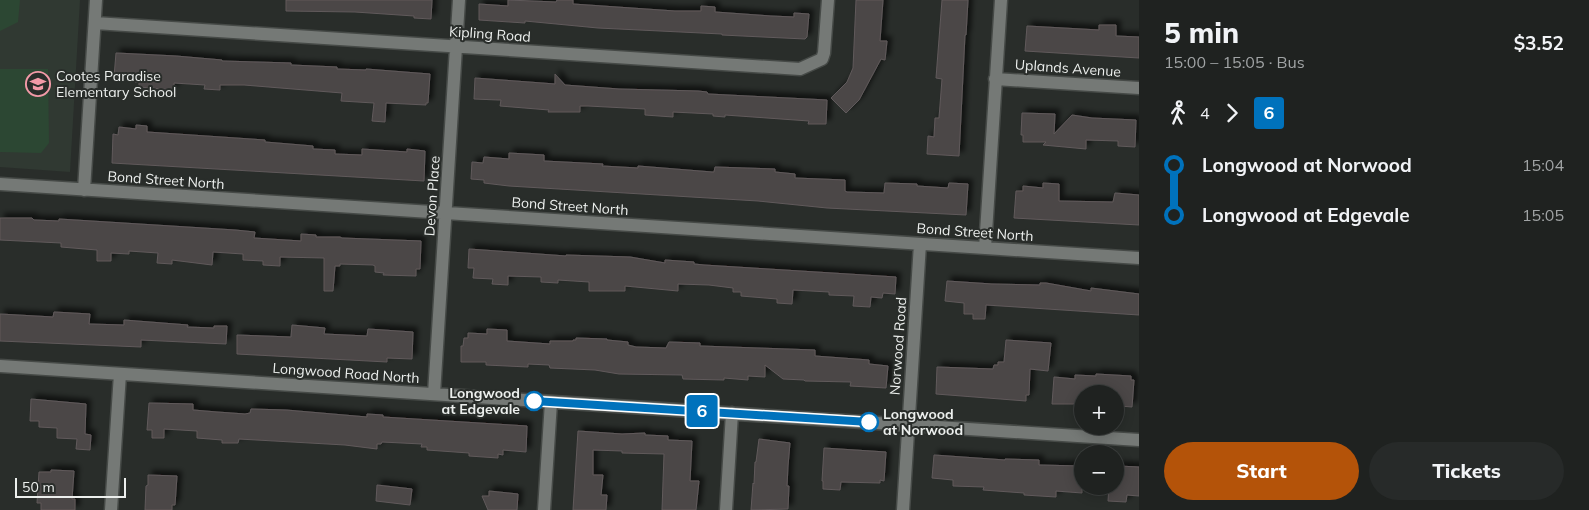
<!DOCTYPE html>
<meta charset="utf-8">
<style>
body{margin:0;font-family:Mulish,sans-serif;background:#272a29;color:#f1f3f6;height:100vh;display:flex;flex-direction:column;font-size:19px;white-space:nowrap}
*{box-sizing:border-box;margin:0}
p{font-size:16px;color:#a1a4a5}
.icon{flex:none;width:28px;height:28px;fill:none;stroke:currentColor;stroke-width:2;stroke-linecap:round;stroke-linejoin:round}
.map{position:relative;flex:1;overflow:hidden}
.side{display:flex;flex-direction:column;background:#1f2220;width:450px}
.side>*{flex:none}
.badge{padding:0 10px;border-radius:4px;font-size:18px;line-height:32px}
.buttons{position:absolute;left:1074px;top:385px;display:grid;gap:10px}
.buttons a{display:grid;place-items:center;width:50px;height:50px;border-radius:50%;background:#1f2220;box-shadow:0 2px 12px #0003,0 0 0 1px #3c3f3e;font-size:25px}
.scale{position:absolute;left:15px;bottom:12px;width:111px;box-sizing:border-box;padding-left:5px;border:2px solid #ecefed;border-top:0;font-size:14px;line-height:18px;white-space:nowrap;color:#ecefed;-webkit-text-stroke:4px #292d2a;paint-order:stroke}
.map>.badge{position:absolute;translate:-50% -50%;box-shadow:0 0 0 2px #fff}
.legs{display:flex;align-items:center;gap:8px;height:55px;padding:0 25px;font-size:16px}
.legs p{margin-inline-start:auto}
.headline{display:flex;align-items:center;justify-content:space-between;height:85px;padding:0 25px}
h1{font-size:28px;font-weight:800;line-height:38px}
.action{display:flex;gap:10px;margin-top:auto;padding:10px 25px}
.action a{flex:1;height:58px;border-radius:30px;background:#b45309;color:#fff;font-size:20px;font-weight:800;line-height:58px;text-align:center}
.action a+a{background:#272a29;color:#f1f3f6}
ul{padding:0 25px;list-style:none}
li{display:flex;align-items:center;gap:18px;height:50px;font-size:19px}
li i{display:grid;place-items:center;width:8px;height:100%;margin:0 6px;background:currentColor}
li i::after{content:'';width:12px;height:12px;margin:-6px;border:4px solid;border-radius:50%;background:#1f2220}
li p{margin-inline-start:auto}
li:first-child i{background:linear-gradient(#0000 50%,currentColor 0)}
li:last-child i{background:linear-gradient(currentColor 50%,#0000 0)}
main{display:flex;flex:1;min-height:0}
.map>svg:first-child{display:block}
.built{fill:#303932}
.green{fill:#2c4733}
.building{fill:#4c4647;stroke:#605a5b;filter:url(#shadow)}
.lines{fill:none;stroke-linecap:round;stroke-linejoin:round}
.minor-casing{stroke:#464a47;stroke-width:15}
.minor{stroke:#757976;stroke-width:12}
.line-1-casing{stroke:#fff;stroke-width:11}
.line-1{stroke:#0072bc;stroke-width:8}
.stop-1-dot{fill:#fff;stroke:#0072bc;stroke-width:2.5}
.labels{text-anchor:middle;dominant-baseline:central;stroke-width:4;stroke-linejoin:round;paint-order:stroke}
.street-label{font-size:14px;fill:#ecefed;stroke:#292d2a}
.poi-label{font-size:14px;fill:#ecefed;stroke:#292d2a;text-anchor:start}
.stop-label{font-size:14px;font-weight:bold;fill:#ecefed;stroke:#292d2a;text-anchor:end}
</style>
<main>
<div class="map">
<svg width="1139" height="510" viewBox="0 0 1139 510">
<defs>
<filter id="shadow"><feDropShadow dx="4.5" dy="-4.5" stdDeviation="2.5" flood-color="#0009"/></filter>
</defs>
<rect width="100%" height="100%" fill="#292d2a"/>
<path class="built" d="M0,0H80L70,172L0,167Z"/>
<path class="green" d="M0,0H20L18,22L0,31Z
M0,69H48L49,143L41,153L0,152Z"/>
<path class="building" d="M286,0H432L431,19L414,18V16L355,12L286,11Z
M508,0L556,2L557,0H573V4L675,11H701V6L715,7V12L771,16L794,17V13L809,14L807,37L805,39L763,37L722,35V34L598,28L525,21V23L479,20V4L508,6Z
M856,0H883L880,41H887L885,60L881,59L859,100L846,113L831,98L847,82L853,68Z
M942,0H968L966,35H965L959,156L927,154L928,136L934,137L935,118H939L942,79L936,78Z
M1099,25H1116V36L1139,37V58L1025,51L1027,26L1099,30Z
M116,53L176,56L222,60V61L291,63V65L337,67V69L366,70V69L430,74L428,103H426V105L386,103L385,122L372,121L374,103L341,101L342,93L244,85H220V90L204,89L205,85L174,83V90L139,87V82H135V79L114,77Z
M555,74L565,85L619,89L698,91L707,92L708,94L827,100L826,124H808L809,121L725,115V117L713,116V114L673,112V117L645,115V109L588,106H580V112H548L549,110L500,106L501,100H498L474,99L475,78L555,84Z
M1022,113L1055,114L1054,134L1072,115L1092,118L1136,120L1135,147L1118,146V141L1086,140V149L1043,145L1046,142H1023V135H1021Z
M136,125L147,126V132L265,140V142L313,146V149L335,150V154L362,155V149L407,152V149L425,151L424,181L112,163L113,134L118,135L119,127L136,129Z
M509,153L544,155V161L603,164L602,166L638,168V166L712,172H714L715,167L775,169V172L795,174V178L845,180V191L847,192L884,193L885,183L917,184V186L948,188L949,183L968,184L966,215L827,208L758,201L509,186L484,183V180L471,179L472,162L483,163L484,157L509,159Z
M1043,183L1059,184V201L1113,202L1115,193L1139,195V225L1014,218L1016,191H1023V186L1043,188Z
M0,218H32L34,220L59,221V219L235,230L255,232L254,238L301,241V234L316,235V237H340L342,238L421,241L420,269H416V276L383,275L384,273L375,272V266L373,265L340,264V266H335L333,291H324V258L280,257V266L263,265V261L243,260V254L213,252L212,265L172,260V264L157,263L158,253L129,251V254L111,253V261H97V250L61,247V243L0,240Z
M469,249L566,256V255L630,257L665,263V260L694,262V264L704,265L896,277L895,294L883,293L882,298L871,297L870,307L853,306L854,296L829,295V292L793,290L792,304L777,303V299L741,296V292H733V288L709,285L678,284V291L625,286V291H589V282L558,280V283L541,282V277L508,276V285L492,284L493,279L473,278L474,268H468Z
M947,281L992,284L1040,285V283H1046L1091,291V288L1139,294V315L986,305L985,319H973V314H964V303L945,301Z
M54,312L90,314L89,324L124,325V320L188,325L187,327L214,328V326H227L226,344L141,340V347L0,341V314L53,317Z
M292,325L325,328L324,334L367,336L368,329L413,332L412,359L387,358V362L237,354V335L291,337Z
M487,329L507,330V341L550,344V341H573V340H576V338L607,339V340L628,342V345L636,347L666,348L669,342L700,343V346L815,350V356L869,360V364L888,366L886,388L850,386L851,382L805,381L804,380L783,379L765,365V377L748,376V380L724,378V380L683,379L682,375L619,374L595,370L550,368L549,365L528,364V367L486,365V362H461V346H463L464,338H468V333L487,334Z
M1006,340L1051,343L1048,371L1030,369L1029,395H1026V401L936,394L937,367L993,369L994,365H998V362H1004Z
M1096,374L1131,376V380H1134L1132,407L1120,406V402H1115V394H1082V404H1052L1054,377L1075,379V375L1096,376Z
M31,399L86,404L85,434L91,435L90,450L76,449L77,439L57,438V428L39,427V421H30Z
M149,403L193,404V410L217,412L245,414L250,413L251,409L286,410L367,417V414L383,415V417L527,426L526,452L503,450V455L498,454V458L469,456V453L427,450V447H421L422,444L382,442L381,444H377V449L345,445L239,439L238,443H222V440L197,438V431L164,429V438H152V430H147Z
M578,431L622,434L645,433V435L668,436V440L692,441L690,481H699L696,510H662L664,454L622,453V451L593,450V475H603L601,495H607L606,510H573Z
M759,439L790,443L788,466L787,486H789L788,509L751,510L753,483L754,484L755,462H756Z
M824,448L886,452L884,481L880,480V483L841,482L840,490L823,489V481H822Z
M934,455L1005,460V459L1039,460V465L1082,466V493L1056,491V497L1024,495V493L983,490L984,487L953,486V480L932,478Z
M1118,466L1139,467V496L1127,495L1126,502L1108,501L1109,486H1115V472Z
M51,470L74,471L72,499H75V510H41V503H37L39,472H51Z
M148,475L177,476L175,505H172V510H145L146,486L148,485Z
M377,485L412,489L410,505L376,501Z
M489,491L518,494L517,510H488L482,496H489Z"/>
<g class="lines">
<defs>
<path id="minor" d="M95,23L800,69L822,59L824,53L828,0
M995,79L1139,88
M0,184L1139,258
M84,190L96,0
M985,248L1001,0
M0,366L1139,440
M434,394L459,0
M111,510L120,374
M544,510L551,402
M726,510L732,413
M903,510L920,244"/>
</defs>
<use href="#minor" class="minor-casing"/>
<use href="#minor" class="minor"/>
</g>
<g class="lines">
<defs>
<path id="line-1" d="M534,401L869,422"/>
</defs>
<use href="#line-1" class="line-1-casing"/>
<use href="#line-1" class="line-1"/>
</g>
<defs>
<symbol id="school-ring" viewBox="-11 -11 22 22"><circle r="9.5" fill="#292d2a" stroke="#f39aa8" stroke-width="1.5"/><path d="M0-5L7-2L0 1L-7-2ZM-4 1L0 2.5L4 1V4Q0 6-4 4Z" fill="#f39aa8"/></symbol>
</defs>
<g fill-rule="evenodd">
<use href="#school-ring" x="24" y="70" width="28" height="28"/>
</g>
<g class="stop-1-dot">
<circle cx="534" cy="401" r="9"/>
<circle cx="869" cy="422" r="9"/>
</g>
<g class="labels">
<g class="street-label">
<text transform="translate(490 34) rotate(4)">Kipling Road</text>
<text transform="translate(1068 68) rotate(4)">Uplands Avenue</text>
<text transform="translate(166 180) rotate(4)">Bond Street North</text>
<text transform="translate(432 196) rotate(-86)">Devon Place</text>
<text transform="translate(570 206) rotate(4)">Bond Street North</text>
<text transform="translate(975 232) rotate(4)">Bond Street North</text>
<text transform="translate(898 346) rotate(-86)">Norwood Road</text>
<text transform="translate(346 373) rotate(4)">Longwood Road North</text>
</g>
<g class="poi-label">
<text x="56" y="76">Cootes Paradise<tspan x="56" dy="16">Elementary School</tspan></text>
</g>
<g class="stop-label">
<text x="520" y="393">Longwood<tspan x="520" dy="16">at Edgevale</tspan></text>
<text x="883" y="414" text-anchor="start">Longwood<tspan x="883" dy="16">at Norwood</tspan></text>
</g>
</g>
</svg>
<div class="buttons">
<a>+</a>
<a>−</a>
</div>
<div class="scale">50 m</div>
<b class="badge" style="left:702px;top:411px;background:#0072bc;color:#fff">6</b>
</div>
<section class="side">
<div class="headline"><div><h1>5 min</h1><p>15:00 – 15:05 · Bus</p></div><b>$3.52</b></div>
<div class="legs"><svg class="icon" aria-label="walk" viewBox="0 0 24 24"><circle cx="13" cy="4" r="2"/><path d="M13 8l-2 6 4 7M11 14l-3 7M7 12l3-4h3l4 4"/></svg>4<svg class="icon" aria-label="forward" viewBox="0 0 24 24"><path d="M9 5l7 7-7 7"/></svg><b class="badge" style="background:#0072bc;color:#fff">6</b></div>
<ul>
<li><i style="color:#0072bc"></i><b>Longwood at Norwood</b><p>15:04</p></li>
<li><i style="color:#0072bc"></i><b>Longwood at Edgevale</b><p>15:05</p></li>
</ul>
<div class="action"><a>Start</a><a>Tickets</a></div>
</section>
</main>
